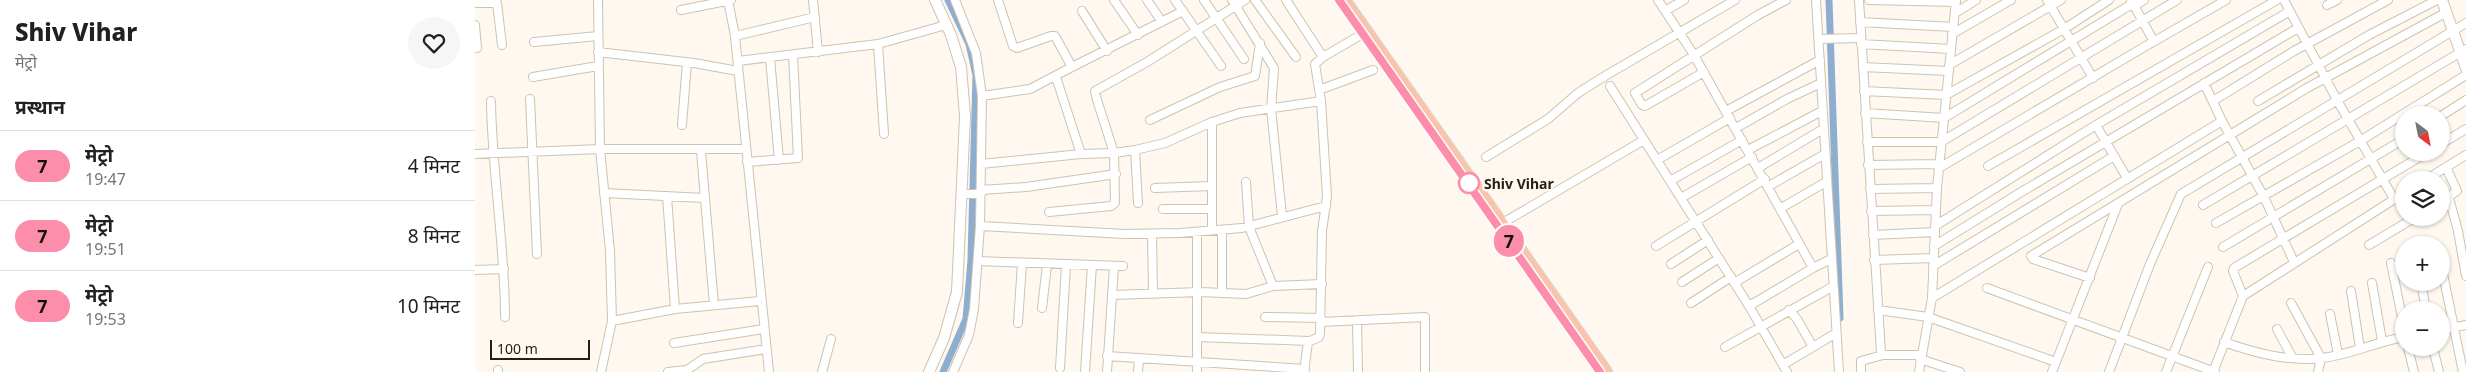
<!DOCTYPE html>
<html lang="hi">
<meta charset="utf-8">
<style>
body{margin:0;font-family:"Noto Sans","Noto Sans Devanagari",sans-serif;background:#f6f6f6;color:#202124;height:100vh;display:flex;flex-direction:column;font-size:19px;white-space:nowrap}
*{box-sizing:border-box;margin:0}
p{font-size:16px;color:#757577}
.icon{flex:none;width:28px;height:28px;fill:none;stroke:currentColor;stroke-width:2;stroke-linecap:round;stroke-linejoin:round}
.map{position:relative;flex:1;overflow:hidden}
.sheet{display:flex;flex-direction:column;background:#fff;width:475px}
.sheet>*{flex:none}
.badge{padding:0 10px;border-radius:16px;font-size:18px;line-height:32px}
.needle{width:32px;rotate:148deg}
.controls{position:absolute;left:1920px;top:106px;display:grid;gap:10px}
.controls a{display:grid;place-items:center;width:55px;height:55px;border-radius:50%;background:#fff;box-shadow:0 1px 4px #0004;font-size:25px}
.scale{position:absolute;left:15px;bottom:12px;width:100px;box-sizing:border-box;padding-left:5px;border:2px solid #241f18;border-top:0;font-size:14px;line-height:18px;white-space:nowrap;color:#241f18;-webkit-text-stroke:4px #fef8f0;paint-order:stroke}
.map>.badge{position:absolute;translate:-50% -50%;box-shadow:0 0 0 2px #fff}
h2{padding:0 15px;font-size:19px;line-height:45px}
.round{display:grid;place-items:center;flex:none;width:52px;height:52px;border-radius:26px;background:#f6f6f6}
.overview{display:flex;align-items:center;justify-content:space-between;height:85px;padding:0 15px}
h1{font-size:24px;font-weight:800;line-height:38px}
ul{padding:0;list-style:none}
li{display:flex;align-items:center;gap:15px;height:70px;padding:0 15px;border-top:1px solid #e0e0e0}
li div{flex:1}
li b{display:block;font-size:19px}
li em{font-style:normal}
li .badge{min-width:55px;font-weight:700;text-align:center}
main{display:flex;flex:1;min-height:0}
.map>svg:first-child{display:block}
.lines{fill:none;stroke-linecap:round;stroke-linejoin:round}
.canal{stroke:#8eaed0;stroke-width:7}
.minor-casing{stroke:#d0c2ae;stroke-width:10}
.tertiary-casing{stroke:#d0c2ae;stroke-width:12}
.trunk-casing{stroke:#d8d7d5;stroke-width:16}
.minor{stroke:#fff;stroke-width:8}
.tertiary{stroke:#fff;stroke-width:10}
.trunk{stroke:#fbc4aa;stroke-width:14}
.rail-casing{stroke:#79736c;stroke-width:4}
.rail{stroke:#fef8f0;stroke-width:2;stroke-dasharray:5.5;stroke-linecap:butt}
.line-casing{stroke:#fff;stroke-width:11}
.line{stroke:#fc8eac;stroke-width:8}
.stop-dot{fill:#fff;stroke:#fc8eac;stroke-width:2.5}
.labels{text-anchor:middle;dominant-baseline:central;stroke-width:5;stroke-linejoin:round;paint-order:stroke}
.stop-label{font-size:14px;font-weight:bold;fill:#241f18;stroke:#fef8f0;text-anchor:start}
</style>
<main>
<section class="sheet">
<div class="overview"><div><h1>Shiv Vihar</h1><p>मेट्रो</p></div><a class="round"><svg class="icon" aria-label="heart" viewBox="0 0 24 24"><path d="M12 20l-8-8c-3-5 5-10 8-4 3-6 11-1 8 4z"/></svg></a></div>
<h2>प्रस्थान</h2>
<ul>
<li><span class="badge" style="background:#fc8eac;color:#111">7</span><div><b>मेट्रो</b><p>19:47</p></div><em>4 मिनट</em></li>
<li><span class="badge" style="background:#fc8eac;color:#111">7</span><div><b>मेट्रो</b><p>19:51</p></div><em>8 मिनट</em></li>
<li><span class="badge" style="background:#fc8eac;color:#111">7</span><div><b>मेट्रो</b><p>19:53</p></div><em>10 मिनट</em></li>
</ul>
</section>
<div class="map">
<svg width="1991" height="372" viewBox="0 0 1991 372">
<rect width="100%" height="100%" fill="#fef8f0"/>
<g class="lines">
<path class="canal" d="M1354,0L1365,318
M468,372L491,319L496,260L501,75L494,44L473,0"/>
<defs>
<path id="minor" d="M123,0L125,149L135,251L137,321L126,372
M253,0L260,36L294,372
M338,0L343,52
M639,0L663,35
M672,0L687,22
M700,0L746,66
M729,0L769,59
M757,0L799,68L796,109L807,216
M780,0L821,57
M811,0L848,57
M1183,0L1219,55L1338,268L1274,306
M1341,0L1364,372
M1384,0L1406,353L1408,355
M1394,0L1481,2
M1572,0L1618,78
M1809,0L1862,100L1919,199
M0,3H22L27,45
M1852,5L1862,0
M1659,6L1669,0
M206,10L256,0
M607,11L632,51
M1190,11L1209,0
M1480,13L1501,0
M1385,22L1478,27
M0,25L2,48
M1477,34L1536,0
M260,36L340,17
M1344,39L1386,38
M59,42L123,36
M1678,42L1751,0
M403,44L409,134
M1386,44L1476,49
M123,52L219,63L263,71
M295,58L304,160
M263,61L403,44L471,25
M1474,65L1586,0
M597,67L708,11
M1388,67L1473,71
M1229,72L1170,106L1167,105L1160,93L1283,15L1311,0
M58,77L123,66
M581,77L606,154
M1729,83L1747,121
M1135,86L1274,306L1312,372
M844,90L898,70
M1389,91L1471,95L1589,29L1634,0
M507,96L555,89L597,67L580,36H576L542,48L538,46L523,0
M55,99L62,254
M16,101C17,174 30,245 30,317
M1738,101L1819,51L1913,0
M1783,101L1894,35L1962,0
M1251,111L1345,60
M1390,113L1469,118L1657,4
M1966,116L1991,100
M675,120L745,87L780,76L785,43
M207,125L212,62
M1621,125L1652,178
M1261,128L1312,99L1346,83
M1392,142H1466L1702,0
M1966,144L1991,129
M660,150L663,203
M1273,150L1347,111
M226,151L239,305
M0,154L125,149H270
M1011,157L1073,119L1103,93L1130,76L1260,0
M1182,160L1255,118
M272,162L323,158L318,55
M506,164L606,154L639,153L660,150L690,143L737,122L765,113L846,101
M1393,165L1464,164
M1513,166L1802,0
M1283,168L1348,129
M1464,168L1676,43L1678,40L1656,0
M1950,180L1991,155
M1195,181L1267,140
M1294,186L1350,154
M680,188L737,186
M1395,189L1462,188
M506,190L551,187L641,174
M129,193L230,198
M487,194H506
M192,196L200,309
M1206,198L1277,157
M1974,198L1983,231L1991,276
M1966,202L1982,191L1971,167
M1728,205L1991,49
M1306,208L1351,182
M688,209H737
M1396,211L1461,210
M574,212L636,206L640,203L639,153L622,100L620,91L672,62L770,0
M1741,223L1885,141L1991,75
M1026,224L1169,140
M505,226L650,234L705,233L767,228L851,206
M1460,226L1621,125L1815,11
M737,230V122
M722,232V372
M677,234L678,294
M1398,235L1460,232
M1894,245L1939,218
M1181,246L1290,179
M1459,246L1548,191L1823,28
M1748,247L1929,139
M1399,260L1459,258
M503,261L648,266
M1916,263L1929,327
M1196,264L1233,240
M1966,264L1988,372
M1458,266L1639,156
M1338,268L1356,259
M0,270L29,269
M1615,278L1558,259L1556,256L1832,88L1972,12
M1207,282L1244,258
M1946,282L1951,310
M1259,283L1324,244
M1897,283L1907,341
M798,286L847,284
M1512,288L1740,372
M1876,291L1885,348
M747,293V230
M637,295L725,292L771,294L798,286L774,227L771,182
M1768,296L1929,193
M1457,298L1747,121L1789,197L1819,262
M1216,303L1256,277
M1816,303L1846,358L1843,372
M567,308L572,265
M1314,310L1322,319L1338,347L1361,333
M1403,310L1453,317L1581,362
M1855,314L1863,354
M790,317L846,318
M882,320L883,372
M137,321L200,309L285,301
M846,322L950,317V372
M543,323L547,263
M1802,329L1817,357
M1966,330L1991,325
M722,337L834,341
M1749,342C1780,353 1813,362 1847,358C1874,355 1901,342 1929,337
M199,343L289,329
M1250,347L1357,287
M1933,348L1939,372
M1958,348L1964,372
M632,356L830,369
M1445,359L1485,372
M1309,364L1338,347
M585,368L591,265
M23,370V372
M193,372L212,370L228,359L291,349
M347,372L356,339
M478,372L494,335L499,309L505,226L507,96L501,53L480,0
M610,372L617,265
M632,372L639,266
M663,372L664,358
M829,372L833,342L844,337L845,333L847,231L852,196L846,101L840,64L848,57L884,36
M1386,372V361L1408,355H1446
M1444,372L1457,298L1462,188L1481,0
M1577,372L1643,204
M1634,372L1675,264L1706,194L1991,23
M1691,372L1733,267
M1738,372L1768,296L1758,271L1759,268L1953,152"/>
<path id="tertiary" d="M1967,0L1991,68
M454,372L469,338L482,292L490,116L486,67L476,35L460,0"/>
<path id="trunk" d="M868,0L1130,372"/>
</defs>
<use href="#minor" class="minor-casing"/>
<use href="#tertiary" class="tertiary-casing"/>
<use href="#trunk" class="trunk-casing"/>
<use href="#minor" class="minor"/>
<use href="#tertiary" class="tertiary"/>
<use href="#trunk" class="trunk"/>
<defs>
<path id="rail" d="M864,0L1125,372"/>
</defs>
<use href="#rail" class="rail-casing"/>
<use href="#rail" class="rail"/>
</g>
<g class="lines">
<defs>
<path id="line" d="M864,0L1125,372"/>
</defs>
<use href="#line" class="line-casing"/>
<use href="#line" class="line"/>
</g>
<circle class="stop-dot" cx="994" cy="183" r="10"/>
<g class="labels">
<g class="stop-label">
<text x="1009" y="183">Shiv Vihar</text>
</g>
</g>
</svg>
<div class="controls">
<a><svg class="needle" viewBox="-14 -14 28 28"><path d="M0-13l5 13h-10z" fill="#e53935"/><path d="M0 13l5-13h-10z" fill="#757577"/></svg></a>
<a><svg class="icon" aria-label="layers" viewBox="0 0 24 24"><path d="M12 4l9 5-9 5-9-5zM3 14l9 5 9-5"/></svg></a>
<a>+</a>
<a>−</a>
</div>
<div class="scale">100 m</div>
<b class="badge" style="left:1034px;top:241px;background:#fc8eac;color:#111">7</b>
</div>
</main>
